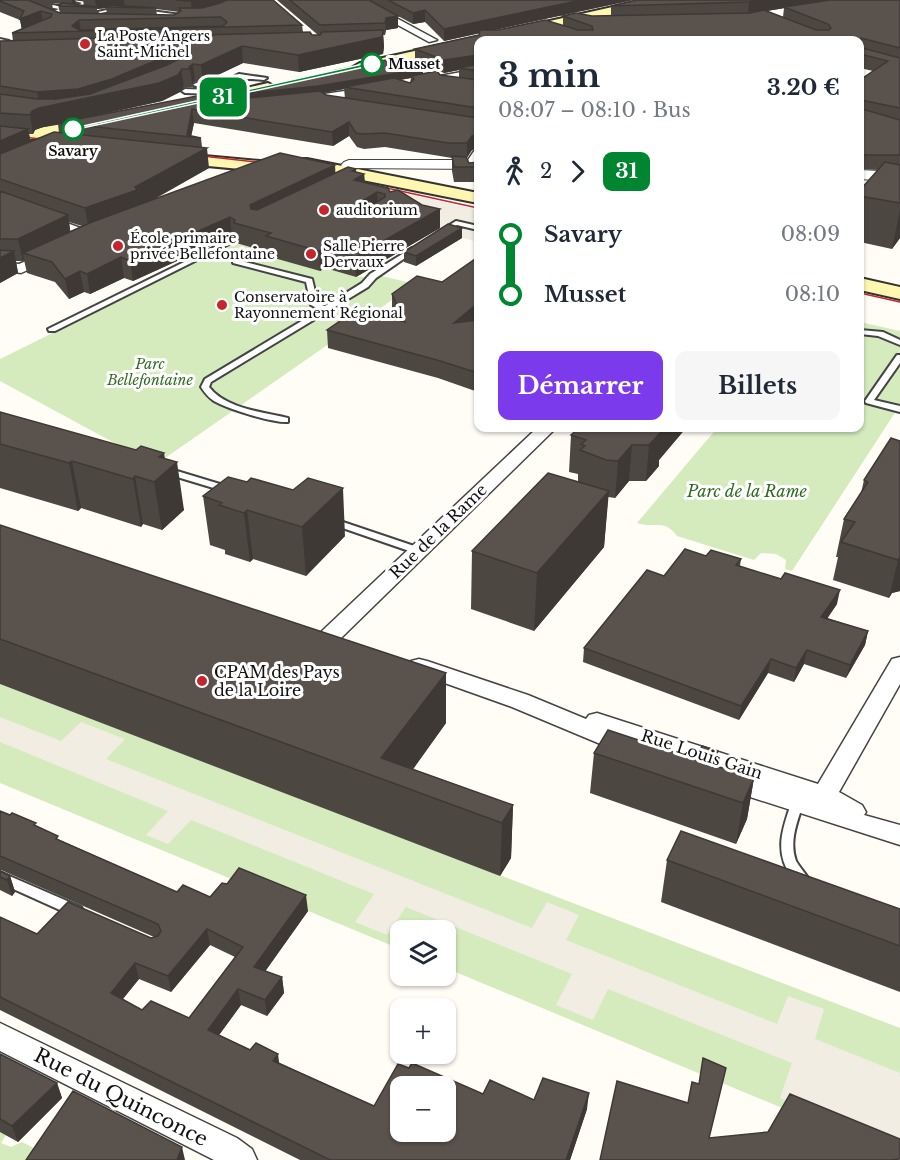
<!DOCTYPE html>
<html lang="fr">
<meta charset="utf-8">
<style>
body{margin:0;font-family:"Libre Baskerville",serif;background:#f6f6f7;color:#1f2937;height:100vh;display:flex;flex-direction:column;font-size:22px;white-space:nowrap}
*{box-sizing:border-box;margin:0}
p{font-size:20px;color:#747a83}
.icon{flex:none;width:33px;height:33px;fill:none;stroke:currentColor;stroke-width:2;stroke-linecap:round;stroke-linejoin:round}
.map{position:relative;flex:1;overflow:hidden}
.sheet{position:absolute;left:474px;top:36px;width:390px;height:396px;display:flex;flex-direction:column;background:#fff;border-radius:12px;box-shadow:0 2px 4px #0004}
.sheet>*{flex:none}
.badge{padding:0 12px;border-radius:9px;font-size:21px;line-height:39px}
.controls{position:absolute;left:390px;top:920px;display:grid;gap:12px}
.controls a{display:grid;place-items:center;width:66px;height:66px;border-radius:12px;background:#fff;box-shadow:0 2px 4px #0004;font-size:30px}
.map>.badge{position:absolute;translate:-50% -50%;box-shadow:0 0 0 3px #fff}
.legs{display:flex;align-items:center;gap:9px;height:66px;padding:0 24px;font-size:20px}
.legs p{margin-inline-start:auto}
.head{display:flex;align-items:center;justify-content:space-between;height:102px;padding:0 24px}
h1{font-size:33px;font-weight:700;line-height:45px}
.cta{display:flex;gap:12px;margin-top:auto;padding:12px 24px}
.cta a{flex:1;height:69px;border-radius:12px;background:#7c3aed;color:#fff;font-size:24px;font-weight:700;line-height:69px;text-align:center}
.cta a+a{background:#f6f6f7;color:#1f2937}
ul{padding:0 24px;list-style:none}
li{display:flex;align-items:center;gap:21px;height:60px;font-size:22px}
li i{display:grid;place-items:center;width:9px;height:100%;margin:0 8px;background:currentColor}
li i::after{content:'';width:15px;height:15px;margin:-8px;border:4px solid;border-radius:50%;background:#fff}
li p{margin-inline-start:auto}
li:first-child i{background:linear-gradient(#0000 50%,currentColor 0)}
li:last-child i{background:linear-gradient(currentColor 50%,#0000 0)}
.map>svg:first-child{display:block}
.green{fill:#d5ebbd}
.plaza{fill:#f1ede2}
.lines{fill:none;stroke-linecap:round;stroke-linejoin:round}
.service-casing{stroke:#444;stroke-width:4}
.minor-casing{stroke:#444;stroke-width:3}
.tertiary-casing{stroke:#444;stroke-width:2}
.secondary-casing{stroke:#333;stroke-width:4}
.service{fill:#fff;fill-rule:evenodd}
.minor{fill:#fff;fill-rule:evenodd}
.tertiary{fill:#fff;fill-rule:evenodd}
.secondary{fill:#fff6b0;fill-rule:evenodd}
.tram{stroke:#c4262e;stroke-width:1.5}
.wall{fill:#4d4742;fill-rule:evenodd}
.shaded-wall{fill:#3f3936}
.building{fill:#5a524d;stroke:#3f3936;stroke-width:1.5;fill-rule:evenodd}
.line-1{fill:#008530;stroke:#fff;stroke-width:1.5}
.poi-dot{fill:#c4262e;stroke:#fff;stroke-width:2}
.stop-1-dot{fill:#fff;stroke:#008530;stroke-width:3}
.labels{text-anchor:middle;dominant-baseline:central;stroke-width:6;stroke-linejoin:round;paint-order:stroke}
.far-poi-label{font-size:14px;fill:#111;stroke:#fff;text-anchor:start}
.far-stop-label{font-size:14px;font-weight:bold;fill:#111;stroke:#fff;text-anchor:start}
.far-park-label{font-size:14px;font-style:italic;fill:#2f6b1f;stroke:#fff}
.park-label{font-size:16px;font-style:italic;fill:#2f6b1f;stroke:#fff}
.street-label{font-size:16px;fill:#111;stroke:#fff}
.poi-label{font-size:16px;fill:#111;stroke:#fff;text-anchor:start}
.near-street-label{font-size:20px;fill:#111;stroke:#fff}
</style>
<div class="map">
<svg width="900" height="1160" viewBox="0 0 900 1160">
<rect width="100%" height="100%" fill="#fffdf5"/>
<path class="green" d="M235,243L272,253L268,256L320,271L325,268L356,277L382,276L415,284L155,465L0,381V359Z
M860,322L900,331V405L792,571L785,569L786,560L776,554L761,553L754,560L677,536C664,518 654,529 637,523L717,428H860Z
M0,684L900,1028V1157L446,968V930H400V949L0,783Z
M0,1128L8,1132L1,1143L11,1147L22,1142L44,1153L40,1160H0Z"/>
<path class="plaza" d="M353,181L478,210V242L436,231L440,228L422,224Z
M0,717L61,741L81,722L125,739L106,759L532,928L547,902L579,915L566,940L777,1024L788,996L824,1009L815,1039L900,1073V1148L780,1098L792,1063L608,989L593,1020L556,1005L572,974L406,907L387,935L355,922L374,894L191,820L168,844L146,835L168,811L0,742Z"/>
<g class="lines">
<defs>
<path id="service" d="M71,0L88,2L74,10L72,8L82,3Z
M46,4L65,7V9L60,11L75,15L73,16L54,13V11L59,9L44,6Z
M120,7L122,9L100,13L98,12Z
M144,10L188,16L190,17L188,18L142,12Z
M0,39L9,41V42L7,43L0,42Z
M239,74L267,78L264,80C244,78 227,77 214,94L185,93L182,91L185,89L211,90L193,85L196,83L213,87Z
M456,221L478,226V230L457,225L442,234L437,233Z
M233,238L235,239V241L55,331H49L48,329Z
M412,248L418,249L376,278L368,287L211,382L209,387C226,409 263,412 288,418V422C272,423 228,409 214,401C208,397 205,393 201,387L205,379L320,310L311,305L306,282L233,263V259L312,279L318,304L325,306L362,283L370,274Z
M860,330L883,332L900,340V345L878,336L860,334Z
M897,355H900V363L874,400L900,406V412L866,403L865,401Z
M167,468L233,488L235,490L230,493L164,473L162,471Z
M334,519L423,549L424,551L419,554L415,553L331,524L329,522Z
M797,799L802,801L803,804C797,822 789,842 796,861C800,868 806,874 810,881L808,885C800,887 797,884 792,877C774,853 782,830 791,804L792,801Z
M0,872L81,907L83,911L81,915L76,917L71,915L0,883Z"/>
<path id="minor" d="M352,0H363L437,40L429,42Z
M478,69V75L423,85L418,82L423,79Z
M371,87L376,90L375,92L305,103L299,100L305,97Z
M478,150V175H469L466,163L474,151Z
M0,199L89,231L101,228L108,232L94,239H84L0,208Z
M50,251L57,255L55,258L21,273L0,270V262L19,264Z
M537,428H556L338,641L330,643L322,641L319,636L322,631Z
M900,657V684L839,792L862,805L866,812L864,815L900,825V845L716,786L712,780L716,774L724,771L642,744L643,747L640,753L631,756L622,753L512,707L411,671L408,666L411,661L419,659L427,661L528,695L586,719L589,715L597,713L818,784L892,659Z
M0,1023L237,1138L252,1149L257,1160H214L0,1051Z"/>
<path id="tertiary" d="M349,160H478V169L344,168L341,165L344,162Z
M860,170L900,172V182L860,179Z"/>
<path id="secondary" d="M644,0H666L660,4L518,36L511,32L518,28Z
M478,37L484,40H478V45L360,71L353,67L360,63Z
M268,83L275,87L273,90L179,112L171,107L174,104Z
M98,118L104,120L106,123L104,126L9,143L1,138L9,133Z
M172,153L260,161L307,159L478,193V203L307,169L260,171L166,162L164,158L166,154Z
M860,278L900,287V299L860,290Z"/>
</defs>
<use href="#service" class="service-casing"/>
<use href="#minor" class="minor-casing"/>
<use href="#tertiary" class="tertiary-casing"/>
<use href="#secondary" class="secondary-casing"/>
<use href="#service" class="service"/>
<use href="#minor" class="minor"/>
<use href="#tertiary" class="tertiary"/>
<use href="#secondary" class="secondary"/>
<path class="tram" d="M0,134L56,141
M193,155L273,164
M373,185L478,208
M860,293L900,302"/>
</g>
<path class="wall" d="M0,0H75L76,4H75L84,6L83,0H273L302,25L303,32L312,35H318L277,0H633L493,30L563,26V16H611V6L637,0H900V238L892,249L860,242V190L878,170L860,169V80L873,71L860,68V40H478V148L472,150L466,158L469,163L478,162V182H454L452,171V158L385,147L364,149L357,147L349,136L333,146L194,123L191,136L201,138L202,147L209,168L153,200L336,173L356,169V172L364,174L365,182L390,192L422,205L440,209V228L356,277L325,268L320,271L267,256V252L236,243V238L232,236L133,281L124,278L90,294L84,292L69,299L55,282L27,273L24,260L23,261H16L18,273L0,283V41H13L12,33L22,29L20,20L0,12ZM52,3L61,4L58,5L60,13L53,10ZM106,8L107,14H97V9ZM784,8L783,17L767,11ZM156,9L179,12L174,15H157ZM398,16L413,24L425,22L444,41L479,33V35L415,49V61L444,73L459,70V78L423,74V69L337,70V72L231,95V99L217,102L216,95L70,121L162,101L180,92L184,87H192V84L195,81L203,82L243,63L299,72L383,54L384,47L383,35H385L386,30L398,28ZM411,78L410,83L400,80ZM344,89L345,98L326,95L323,93ZM58,124L59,133L31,142L29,134H33L35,130L43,127ZM69,222L82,226L70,231Z
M462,228V238L416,266L404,262V252Z
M478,257V392L438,378L328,348L327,330L357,313L396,320L392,311V294L442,282Z
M0,412L165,459L184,510L162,530L143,524L141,527L81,508L78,511L0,488Z
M686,428L659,460V466L646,481H629L615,498L608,497L604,547L534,631L471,609L472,551L578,481V474L569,472L571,435Z
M900,441V591L892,593L889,598L833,580L838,557H836L844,519L861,493L864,480Z
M203,496L345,536L306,576L253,559L250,562L225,554V550L210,545Z
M0,525L446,673V723L413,769L513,805L511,858L500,876L0,684Z
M706,556L741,559L740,566L837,604L827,618L868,631L865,645L846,678L804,664L794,682L768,673L739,720L583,662L584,648L664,576Z
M594,753L716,766L754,778L747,819L736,844L590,793Z
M0,811L37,827L60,840L177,892L308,911L265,971L282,977L284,993L267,1016L241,1005L219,1035L374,1106L409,1068L483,1094L534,1100L587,1109L570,1160H300L0,1010V917L37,934L151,938L154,937L1,870L0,871ZM210,945L235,957L189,1018L142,1010L123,999L139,979L171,992Z
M667,860L900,909V992L661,902Z
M0,871L10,876L15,892L12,896L0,890Z
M0,1054L57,1083L62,1098L18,1142L0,1132Z"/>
<path class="shaded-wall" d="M72,0H75L76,4L73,6Z
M95,0H124L125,7H106V8L97,9Z
M197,0H230L192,13L191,1Z
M581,0H633L444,41V29Z
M764,0H835L748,14L749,2Z
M425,10V22L413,24V13Z
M41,11L43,23L22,31L20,19Z
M398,16V28L386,30L385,35L386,18Z
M79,20L81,31L72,26Z
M383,30L384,47L383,54L299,72L298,55Z
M242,46L243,63L203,82L201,65Z
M178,51L184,87L180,92L162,101L43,127L35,130L33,134L30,115L32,111L40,108L37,92Z
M478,55V67L459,68V70L444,73V60Z
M193,64L195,81L192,84L190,69L189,67Z
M423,69V76H411V78L352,88L344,87V89L319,94L232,102L231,95Z
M216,95L217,108L206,111L201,102L202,98Z
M192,109L194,123L191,137L187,135Z
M349,122V136L333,146L332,132Z
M28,129L32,149L0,163V141Z
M478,134V148L472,150L467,158V143L472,136Z
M207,148L209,168L139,207L89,229L85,208L135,187Z
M335,165L336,183L252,224L250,205Z
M356,169V179L364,174L365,193L355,199L352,171Z
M377,192L378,211L356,210V205Z
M440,209V228L356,277L355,257Z
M900,209V238L892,249Z
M68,215L71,236L23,253L24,260L23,261L18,239Z
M230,217L232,236L133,281L130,261Z
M462,228V238L416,266V256Z
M324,248L325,268L320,271L319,251Z
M14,251L18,273L0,283V258Z
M121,257L124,278L90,294L87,274Z
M80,271L84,292L69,299L65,279Z
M478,298V321L454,323L476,301Z
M660,428H686L659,460V466L646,481L649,445Z
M632,445L629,481L615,498L618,461Z
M164,453L167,471L177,462L184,510L162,530L154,482L159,457Z
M72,461L81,508L78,511L69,463Z
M135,476L143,524L141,527L133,479Z
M343,488L345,536L306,576L302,527Z
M609,491L604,547L534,631L537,573Z
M247,510L253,559L250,562L244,513Z
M900,557V591L892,593L889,598L898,560Z
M840,590L837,604L819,631L821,617Z
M868,631L865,645L846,678L850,665Z
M807,650L804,664L794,682L796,668Z
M771,659L768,673L739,720L741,706Z
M446,673V723L401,786L381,758Z
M718,751L712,791L713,765Z
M754,778L747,819L736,844L743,803Z
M513,805L511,858L500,876L502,823Z
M10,876L15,892L12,896L7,880Z
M306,895L308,911L257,983L254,967Z
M207,929L210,945L171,992L168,976Z
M135,963L139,979L115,1008L111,993Z
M282,977L284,993L267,1016L265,1000Z
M238,989L241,1005L211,1046L208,1030Z
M278,1054L280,1069L273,1061Z
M57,1083L62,1098L18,1142L12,1126Z
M589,1093L587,1109L570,1160H566Z
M182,1147L185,1160H177Z"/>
<path class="building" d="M0,0H28L60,13L174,15L181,11L179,8H202L220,3L227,0H273L302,25L12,33L51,17L52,14L41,11L20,19L24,11L0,1ZM221,17L227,22L223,26L79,30L72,26L79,20Z
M176,0H197L191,1Z
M290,0H369L398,16L386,18L385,23L320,25Z
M388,0H581L444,29L425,10L413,13Z
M637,0H764L749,2L611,6Z
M830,0H900V48L861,38L862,48L900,58V108L861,100L862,109L900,120V155H860V80L888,61L860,54V40H478V55L444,60L415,49L479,35L480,30H498L545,20L578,30H593L592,26L563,16L576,13L592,16L750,13L764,10L816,30H829L831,28L828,24L784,7Z
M63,3L96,7L62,6L58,5Z
M111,5L156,8L106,7Z
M383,30L382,37L298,55L242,46L201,65L193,64L189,67L190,69H182L178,75L159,83L39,108L32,111L30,115L0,113V94L37,99H56L90,94L167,65L185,56L186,53L178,51L112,79L78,89L37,92L0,86V41L310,32L312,35H320L322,32Z
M396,58L423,69L318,86L231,95L340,71L337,70Z
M478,64V71L459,68Z
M437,71L440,75L478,80V108L344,87L394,78L410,83L414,79L411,76Z
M320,91L326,95L478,118V134L472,136L467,143H448L385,133L363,134L356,133L349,122L332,132L192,109L187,135L201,138L58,123L212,93L216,95L202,98L201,102L206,105L227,100Z
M0,126L28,129L0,141Z
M54,132L207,148L135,187L137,190L85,208L0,179V154Z
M280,153L335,165L250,205L251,209L257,210L348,167L356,169L352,171L364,174L354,180L388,188L390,192L398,190L422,205L440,209L355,257L324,248L319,251L266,236L271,233L234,223L235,220L230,217L130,261L121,257L87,274L80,271L65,279L52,262L23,253L92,222ZM377,192L385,194V197L362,211L356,210V205Z
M452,156L466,157L469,163L478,162V167H454Z
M885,162L900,165V203L860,196V190Z
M0,191L68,215L18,239H0Z
M448,224L462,228L416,256L404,252Z
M0,250L14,251L0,258Z
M478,257V298L476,301L478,302V303L454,323L478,320V373L437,360L327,330L353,312L357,313L361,310L405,322L392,294L417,276L442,282Z
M0,412L136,450L141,446L164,453L159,457L177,462L154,482L135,476L133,479L72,461L69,463L0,444Z
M579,428H661L663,430L649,445H632L618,461L606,460L580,450L585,446L581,444L586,440L571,435Z
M891,438L900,441V557L898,560L841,542L855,522L844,519L868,482L864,480Z
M548,473L609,491L537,573L472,551Z
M228,477L247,482L251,478L293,490L308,478L343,488L302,527L247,510L244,513L219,505L222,503L203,496Z
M0,525L446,673L381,758L513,805L502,823L0,639Z
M685,549L706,556L711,550L741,559L736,565L781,579L785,573L840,590L821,617L868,631L850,665L807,650L796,668L771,659L741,706L584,648L647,570L664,576Z
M608,730L696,759L702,746L718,751L713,765L754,778L743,803L594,753Z
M0,811L10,815L12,813L36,823L34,825L58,836L56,839L177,892L183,885L210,897L222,883L227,884L239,868L306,895L254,967L282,977L265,1000L238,989L208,1030L250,1050L256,1043L278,1054L273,1061L374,1106L398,1064L409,1068L412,1063L483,1094L490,1080L534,1100L543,1078L589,1093L566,1160H330L0,997V917L37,934L68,902L151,938L158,936L161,931L158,924L0,856ZM207,929L243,947L189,1018L151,1001L142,1010L111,993L135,963L168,976ZM400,1086H446V1131H400Z
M681,831L900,909V946L667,860Z
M0,871L10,876L7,880L0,877Z
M0,1054L57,1083L12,1126L0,1119Z
M703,1058L726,1068L709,1138L768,1132L790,1094L900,1139V1159L889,1160H600L617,1081L688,1103L692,1082L699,1084Z
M73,1091L182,1147L177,1160H26Z"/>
<path class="line-1" d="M372,62L374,65L73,130L70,129Z"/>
<g class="poi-dot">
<circle cx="85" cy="44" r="6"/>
<circle cx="324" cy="210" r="6"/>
<circle cx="118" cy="246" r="6"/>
<circle cx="311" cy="254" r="6"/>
<circle cx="222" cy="305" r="6"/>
<circle cx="202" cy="681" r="6"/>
</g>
<g class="stop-1-dot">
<circle cx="372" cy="64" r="10"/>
<circle cx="73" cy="129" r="10"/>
</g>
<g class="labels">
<g class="far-poi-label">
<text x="97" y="36">La Poste Angers<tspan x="97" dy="16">Saint-Michel</tspan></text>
<text x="336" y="210">auditorium</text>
<text x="130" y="238">École primaire<tspan x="130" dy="16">privée Bellefontaine</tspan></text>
<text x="323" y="246">Salle Pierre<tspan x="323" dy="16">Dervaux</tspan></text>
<text x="234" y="297">Conservatoire à<tspan x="234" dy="16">Rayonnement Régional</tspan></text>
</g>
<g class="far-stop-label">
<text x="388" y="64">Musset</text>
<text x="73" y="151" text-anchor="middle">Savary</text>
</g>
<g class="far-park-label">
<text x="150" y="364">Parc<tspan x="150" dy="16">Bellefontaine</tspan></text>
</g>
<g class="park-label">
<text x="747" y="491">Parc de la Rame</text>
</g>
<g class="street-label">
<text transform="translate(438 531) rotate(-44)">Rue de la Rame</text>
<text transform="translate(702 754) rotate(18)">Rue Louis Gain</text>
</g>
<g class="poi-label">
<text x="214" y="672">CPAM des Pays<tspan x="214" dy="18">de la Loire</tspan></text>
</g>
<g class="near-street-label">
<text transform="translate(121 1097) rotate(27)">Rue du Quinconce</text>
</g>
</g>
</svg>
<div class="controls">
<a><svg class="icon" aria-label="layers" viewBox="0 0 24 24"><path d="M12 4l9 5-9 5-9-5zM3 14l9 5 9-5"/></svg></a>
<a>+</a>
<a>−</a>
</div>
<b class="badge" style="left:223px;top:97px;background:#008530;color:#fff">31</b>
<section class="sheet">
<div class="head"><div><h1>3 min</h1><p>08:07 – 08:10 · Bus</p></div><b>3.20 €</b></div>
<div class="legs"><svg class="icon" aria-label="walk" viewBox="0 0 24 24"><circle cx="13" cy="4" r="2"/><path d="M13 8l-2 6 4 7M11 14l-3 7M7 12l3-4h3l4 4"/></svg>2<svg class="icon" aria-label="forward" viewBox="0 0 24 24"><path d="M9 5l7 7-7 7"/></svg><b class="badge" style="background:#008530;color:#fff">31</b></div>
<ul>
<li><i style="color:#008530"></i><b>Savary</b><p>08:09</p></li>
<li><i style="color:#008530"></i><b>Musset</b><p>08:10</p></li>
</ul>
<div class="cta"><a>Démarrer</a><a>Billets</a></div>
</section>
</div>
